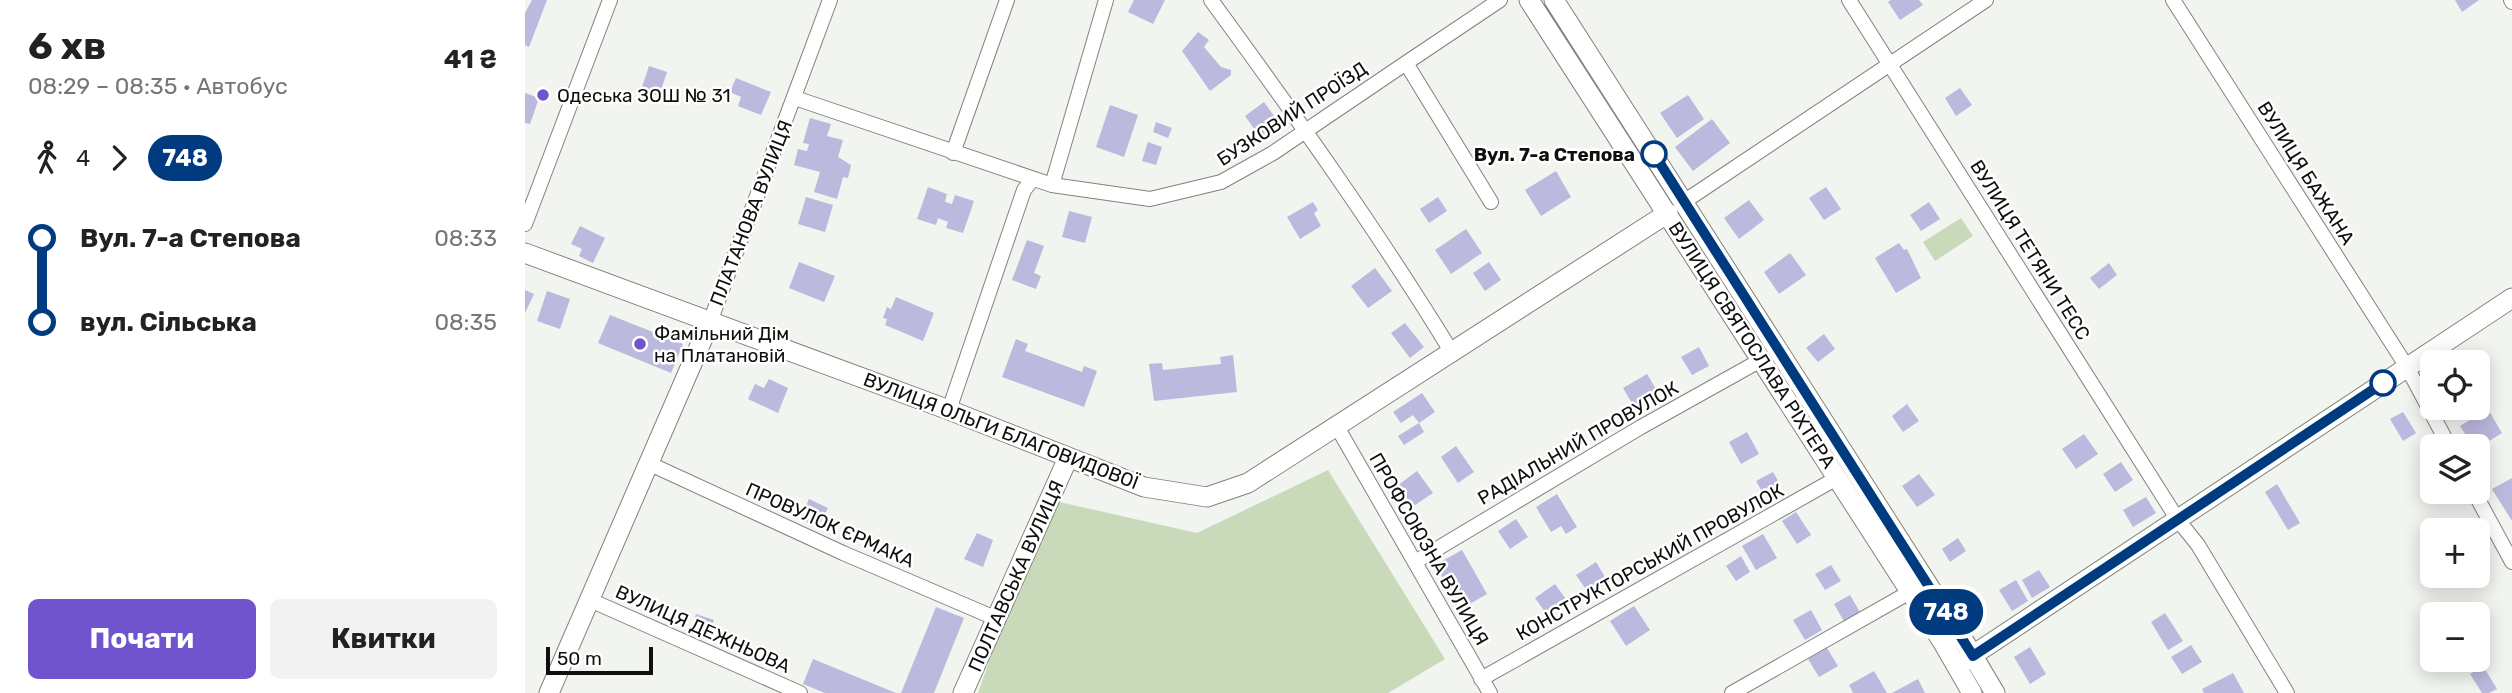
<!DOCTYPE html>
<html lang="uk">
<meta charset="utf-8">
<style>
body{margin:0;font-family:Rubik,sans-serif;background:#f2f2f2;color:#222;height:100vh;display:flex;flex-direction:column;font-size:26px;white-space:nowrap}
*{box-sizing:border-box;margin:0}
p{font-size:23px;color:#767676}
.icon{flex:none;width:38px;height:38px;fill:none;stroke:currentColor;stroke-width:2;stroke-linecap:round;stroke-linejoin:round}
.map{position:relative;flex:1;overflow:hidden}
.sheet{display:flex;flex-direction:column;background:#fff;width:525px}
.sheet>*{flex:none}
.badge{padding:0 14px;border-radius:23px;font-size:24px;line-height:46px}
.buttons{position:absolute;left:1895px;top:350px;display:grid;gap:14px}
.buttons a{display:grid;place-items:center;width:70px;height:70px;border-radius:10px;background:#fff;box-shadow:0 4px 18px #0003;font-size:35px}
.scale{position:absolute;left:21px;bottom:18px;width:107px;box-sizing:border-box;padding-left:7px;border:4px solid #0f100e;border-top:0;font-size:19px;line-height:24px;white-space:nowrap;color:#0f100e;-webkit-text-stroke:5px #fff;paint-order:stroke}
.map>.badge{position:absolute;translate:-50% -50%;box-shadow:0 0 0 4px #fff}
.legs{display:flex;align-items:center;gap:10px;height:77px;padding:0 28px;font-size:23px}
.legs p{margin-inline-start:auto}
.summary{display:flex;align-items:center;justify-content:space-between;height:119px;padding:0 28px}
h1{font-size:38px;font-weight:700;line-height:52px}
.action{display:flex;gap:14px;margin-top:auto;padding:14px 28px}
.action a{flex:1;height:80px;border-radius:10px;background:#6f54ce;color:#fff;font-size:28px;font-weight:700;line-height:80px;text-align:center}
.action a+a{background:#f2f2f2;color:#222}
ul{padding:0 28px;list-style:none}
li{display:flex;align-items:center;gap:24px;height:84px;font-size:26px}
li i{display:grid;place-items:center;width:10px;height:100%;margin:0 9px;background:currentColor}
li i::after{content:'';width:18px;height:18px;margin:-9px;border:5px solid;border-radius:50%;background:#fff}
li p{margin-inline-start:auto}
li:first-child i{background:linear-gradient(#0000 50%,currentColor 0)}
li:last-child i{background:linear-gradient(currentColor 50%,#0000 0)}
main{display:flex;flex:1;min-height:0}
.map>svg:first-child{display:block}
.green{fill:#c9dabb}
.building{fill:#bcb9de}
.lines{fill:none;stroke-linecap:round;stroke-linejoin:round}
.street-casing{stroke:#80837e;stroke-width:16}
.secondary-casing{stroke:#80837e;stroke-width:21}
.street{stroke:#fff;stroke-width:14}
.secondary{stroke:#fff;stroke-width:19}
.line-1-casing{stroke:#fff;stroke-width:16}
.line-1{stroke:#003b80;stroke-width:10}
.poi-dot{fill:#6f54ce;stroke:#fff;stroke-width:2.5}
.stop-1-dot{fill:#fff;stroke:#003b80;stroke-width:3.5}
.labels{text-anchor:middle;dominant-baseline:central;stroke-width:5;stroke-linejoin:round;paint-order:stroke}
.poi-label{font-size:19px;fill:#0f100e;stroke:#fff;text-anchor:start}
.street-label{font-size:19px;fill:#0f100e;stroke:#fff}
.stop-label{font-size:19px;font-weight:bold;fill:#0f100e;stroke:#fff;text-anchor:end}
</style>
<main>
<section class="sheet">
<div class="summary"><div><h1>6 хв</h1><p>08:29 – 08:35 · Автобус</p></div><b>41 ₴</b></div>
<div class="legs"><svg class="icon" aria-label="walk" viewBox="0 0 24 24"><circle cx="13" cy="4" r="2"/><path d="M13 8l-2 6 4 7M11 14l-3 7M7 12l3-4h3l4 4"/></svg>4<svg class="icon" aria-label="forward" viewBox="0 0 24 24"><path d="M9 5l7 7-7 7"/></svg><b class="badge" style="background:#003b80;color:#fff">748</b></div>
<ul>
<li><i style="color:#003b80"></i><b>Вул. 7-а Степова</b><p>08:33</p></li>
<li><i style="color:#003b80"></i><b>вул. Сiльська</b><p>08:35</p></li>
</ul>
<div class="action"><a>Почати</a><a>Квитки</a></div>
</section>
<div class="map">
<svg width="1987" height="693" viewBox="0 0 1987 693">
<rect width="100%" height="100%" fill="#f1f4ef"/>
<path class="green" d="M1436,218L1448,236L1410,261L1398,242Z
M803,470L920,659L863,693H453L521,499L672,533Z"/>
<path class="building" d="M7,0H22L4,47L0,45V13Z
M609,0H640L628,24L603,12Z
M1366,0H1394L1398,5L1375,20L1363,2Z
M1930,0H1954L1937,12Z
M673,32L684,40L679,47L696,67L706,70V75L685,91L657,51Z
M124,66L142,72L134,96L116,90Z
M211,78L246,92L236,115L213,106L216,97L205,92Z
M1435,88L1447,105L1431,116L1420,98Z
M0,93L14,98L5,124L0,123Z
M1163,95L1179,119L1152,138L1135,113Z
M739,102L754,123L735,137L720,116Z
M585,105L613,115L599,157L571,147Z
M285,118L306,124L302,136L318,140L313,157L326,165L323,178L318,177L312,199L289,192L295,172L269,165L273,149L282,151L284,144L278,143Z
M1187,119L1205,143L1168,171L1150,147Z
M631,122L647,128L643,138L628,132Z
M623,142L637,147L631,165L617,161Z
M1031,171L1046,197L1016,216L1000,190Z
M403,187L422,194L420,202L427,204L430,195L449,201L438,233L421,228L423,222L413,218L411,225L392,219Z
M1301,187L1316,209L1299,220L1284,198Z
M281,197L308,205L300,232L273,224Z
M913,197L922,211L904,223L895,209Z
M1224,200L1239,220L1214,239L1199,218Z
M788,202L793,210L789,213L796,226L775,239L762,217Z
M1404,202L1415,219L1396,231L1385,215Z
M544,211L567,217L560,243L537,237Z
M55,226L80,238L68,263L54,256L57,249L46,244Z
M941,229L957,253L926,274L910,250Z
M502,240L519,246L509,273L516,276L511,289L487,280Z
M1374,243L1379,250L1382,249L1396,278L1371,293L1350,258Z
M1265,253L1281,275L1254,294L1239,272Z
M274,262L310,276L299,302L264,288Z
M964,262L976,280L960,291L948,273Z
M1584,263L1592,275L1574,289L1565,278Z
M850,268L867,291L843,308L826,286Z
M0,290L9,294L0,313Z
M22,291L45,299L35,329L12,321Z
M371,297L409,313L398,341L360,325L362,319L358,318L362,307L366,309Z
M85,315L158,344L146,373L73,343Z
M880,323L899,347L885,358L866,333Z
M1299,334L1310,349L1293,362L1281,348Z
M491,339L503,344L500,351L557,372L559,366L572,371L559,407L477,377Z
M1174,347L1184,366L1167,375L1156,357Z
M708,355L712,392L629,401L624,364L637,363L638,370L696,364L695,357Z
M1122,374L1135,396L1111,410L1098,388Z
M244,379L263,388L253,413L223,399L230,384L239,388Z
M897,393L910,412L894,423L888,415L876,423L868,412Z
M1382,404L1394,421L1378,432L1367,416Z
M1963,409L1977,433L1953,448L1948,446L1935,426Z
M1878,412L1891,433L1878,441L1865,419Z
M894,423L899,432L879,445L873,436Z
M1222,432L1234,454L1216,464L1204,442Z
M1559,434L1573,454L1551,469L1537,449Z
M931,446L949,472L933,483L916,457Z
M1596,462L1608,480L1590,492L1578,474Z
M892,471L908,493L887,507L872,486Z
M1248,472L1256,486L1239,495L1231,481Z
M1394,474L1410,495L1392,507L1377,486Z
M1987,478V521L1967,489Z
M1752,484L1775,523L1763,530L1740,492Z
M1032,494L1052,527L1041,534L1036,526L1026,532L1011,507Z
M1621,497L1631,513L1608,527L1598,510Z
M284,499L303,508L293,528L275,519Z
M1271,512L1286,535L1272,544L1257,521Z
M991,519L1003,537L985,549L973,531Z
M452,533L468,540L458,567L439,559Z
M1238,534L1252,558L1231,570L1217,546Z
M1433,538L1441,551L1425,562L1417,549Z
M937,550L962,594L936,609L910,565Z
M1216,556L1225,572L1211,581L1201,566Z
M1071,562L1083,582L1064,594L1051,575Z
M1306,565L1316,581L1300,590L1290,574Z
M1514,570L1525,587L1507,598L1497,580Z
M1491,580L1503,601L1487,611L1474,590Z
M1030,584L1043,602L1023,616L1010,598Z
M1325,595L1336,614L1320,623L1309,604Z
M1109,606L1125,630L1101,646L1085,621Z
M411,607L439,618L409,693H376Z
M1286,610L1297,630L1280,640L1268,620Z
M1640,613L1658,641L1643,650L1626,622Z
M171,614L189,620L182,638L165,632Z
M1666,645L1677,662L1657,674L1646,657Z
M1505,647L1521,674L1505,684L1489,657Z
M1302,648L1313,666L1294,677L1283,659Z
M288,659L371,693H300L278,684Z
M1958,666L1972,689L1964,693H1957L1945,674Z
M1349,671L1362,693H1328L1324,685Z
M1708,673L1719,693H1679L1677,689Z
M1393,679L1400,693H1367Z"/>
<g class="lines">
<defs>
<path id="street" d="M686,0C770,115 852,230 926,351
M1324,0L1653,520L1673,545L1762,693
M1648,0L1882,367L1924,446
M1986,0L1987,2
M881,63L975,0
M270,98L527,185L625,199L696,182L748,153L881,63L966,202
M428,153L482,0
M527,185L581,0
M1160,201L1461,0
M0,224L85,0
M185,322L305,0
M424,410L499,190L508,179
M811,425L965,693
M125,464L318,553L470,618
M1949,492L1987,562
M890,562L1116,427L1236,360
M65,600L275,693
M956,679L1312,478
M1207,693L1385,592"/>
<path id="secondary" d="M1004,0L1417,641L1447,693
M1029,0L1439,641L1470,693
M0,253L424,410L619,487L682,497L723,483L1143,213
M1439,661L1987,298
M24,693L185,322
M438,693L543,458"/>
</defs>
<use href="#street" class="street-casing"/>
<use href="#secondary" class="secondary-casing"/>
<use href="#street" class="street"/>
<use href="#secondary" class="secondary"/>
</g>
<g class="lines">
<defs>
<path id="line-1" d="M1129,154L1448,656L1858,383"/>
</defs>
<use href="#line-1" class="line-1-casing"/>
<use href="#line-1" class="line-1"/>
</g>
<g class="poi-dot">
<circle cx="18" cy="95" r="7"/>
<circle cx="115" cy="344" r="7"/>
</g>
<g class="stop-1-dot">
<circle cx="1129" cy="154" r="12"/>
<circle cx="1858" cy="383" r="12"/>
</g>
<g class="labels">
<g class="poi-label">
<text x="32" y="95">Одеська ЗОШ № 31</text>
<text x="129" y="333">Фамільний Дім<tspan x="129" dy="22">на Платановій</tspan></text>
</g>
<g class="street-label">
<text transform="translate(767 114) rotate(-33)">БУЗКОВИЙ ПРОЇЗД</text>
<text transform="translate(1781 173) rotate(58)">ВУЛИЦЯ БАЖАНА</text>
<text transform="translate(226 213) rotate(-69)">ПЛАТАНОВА ВУЛИЦЯ</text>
<text transform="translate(1505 250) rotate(58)">ВУЛИЦЯ ТЕТЯНИ ТЕСС</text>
<text transform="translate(1227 345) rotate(57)">ВУЛИЦЯ СВЯТОСЛАВА РІХТЕРА</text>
<text transform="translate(476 431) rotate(21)">ВУЛИЦЯ ОЛЬГИ БЛАГОВИДОВОЇ</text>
<text transform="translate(1053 443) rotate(-30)">РАДІАЛЬНИЙ ПРОВУЛОК</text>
<text transform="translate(305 525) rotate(24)">ПРОВУЛОК ЄРМАКА</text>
<text transform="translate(904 549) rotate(60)">ПРОФСОЮЗНА ВУЛИЦЯ</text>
<text transform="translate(1125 562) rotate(-29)">КОНСТРУКТОРСЬКИЙ ПРОВУЛОК</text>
<text transform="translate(491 576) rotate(-66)">ПОЛТАВСЬКА ВУЛИЦЯ</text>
<text transform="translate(178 629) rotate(24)">ВУЛИЦЯ ДЕЖНЬОВА</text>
</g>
<g class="stop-label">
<text x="1110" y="154">Вул. 7-а Степова</text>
</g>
</g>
</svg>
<div class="buttons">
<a><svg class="icon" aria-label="locate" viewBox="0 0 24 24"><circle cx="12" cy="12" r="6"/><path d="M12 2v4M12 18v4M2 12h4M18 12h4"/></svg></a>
<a><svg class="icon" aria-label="layers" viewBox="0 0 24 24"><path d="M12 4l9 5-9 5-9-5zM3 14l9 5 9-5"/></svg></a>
<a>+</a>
<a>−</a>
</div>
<div class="scale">50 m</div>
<b class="badge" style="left:1421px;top:612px;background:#003b80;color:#fff">748</b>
</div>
</main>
